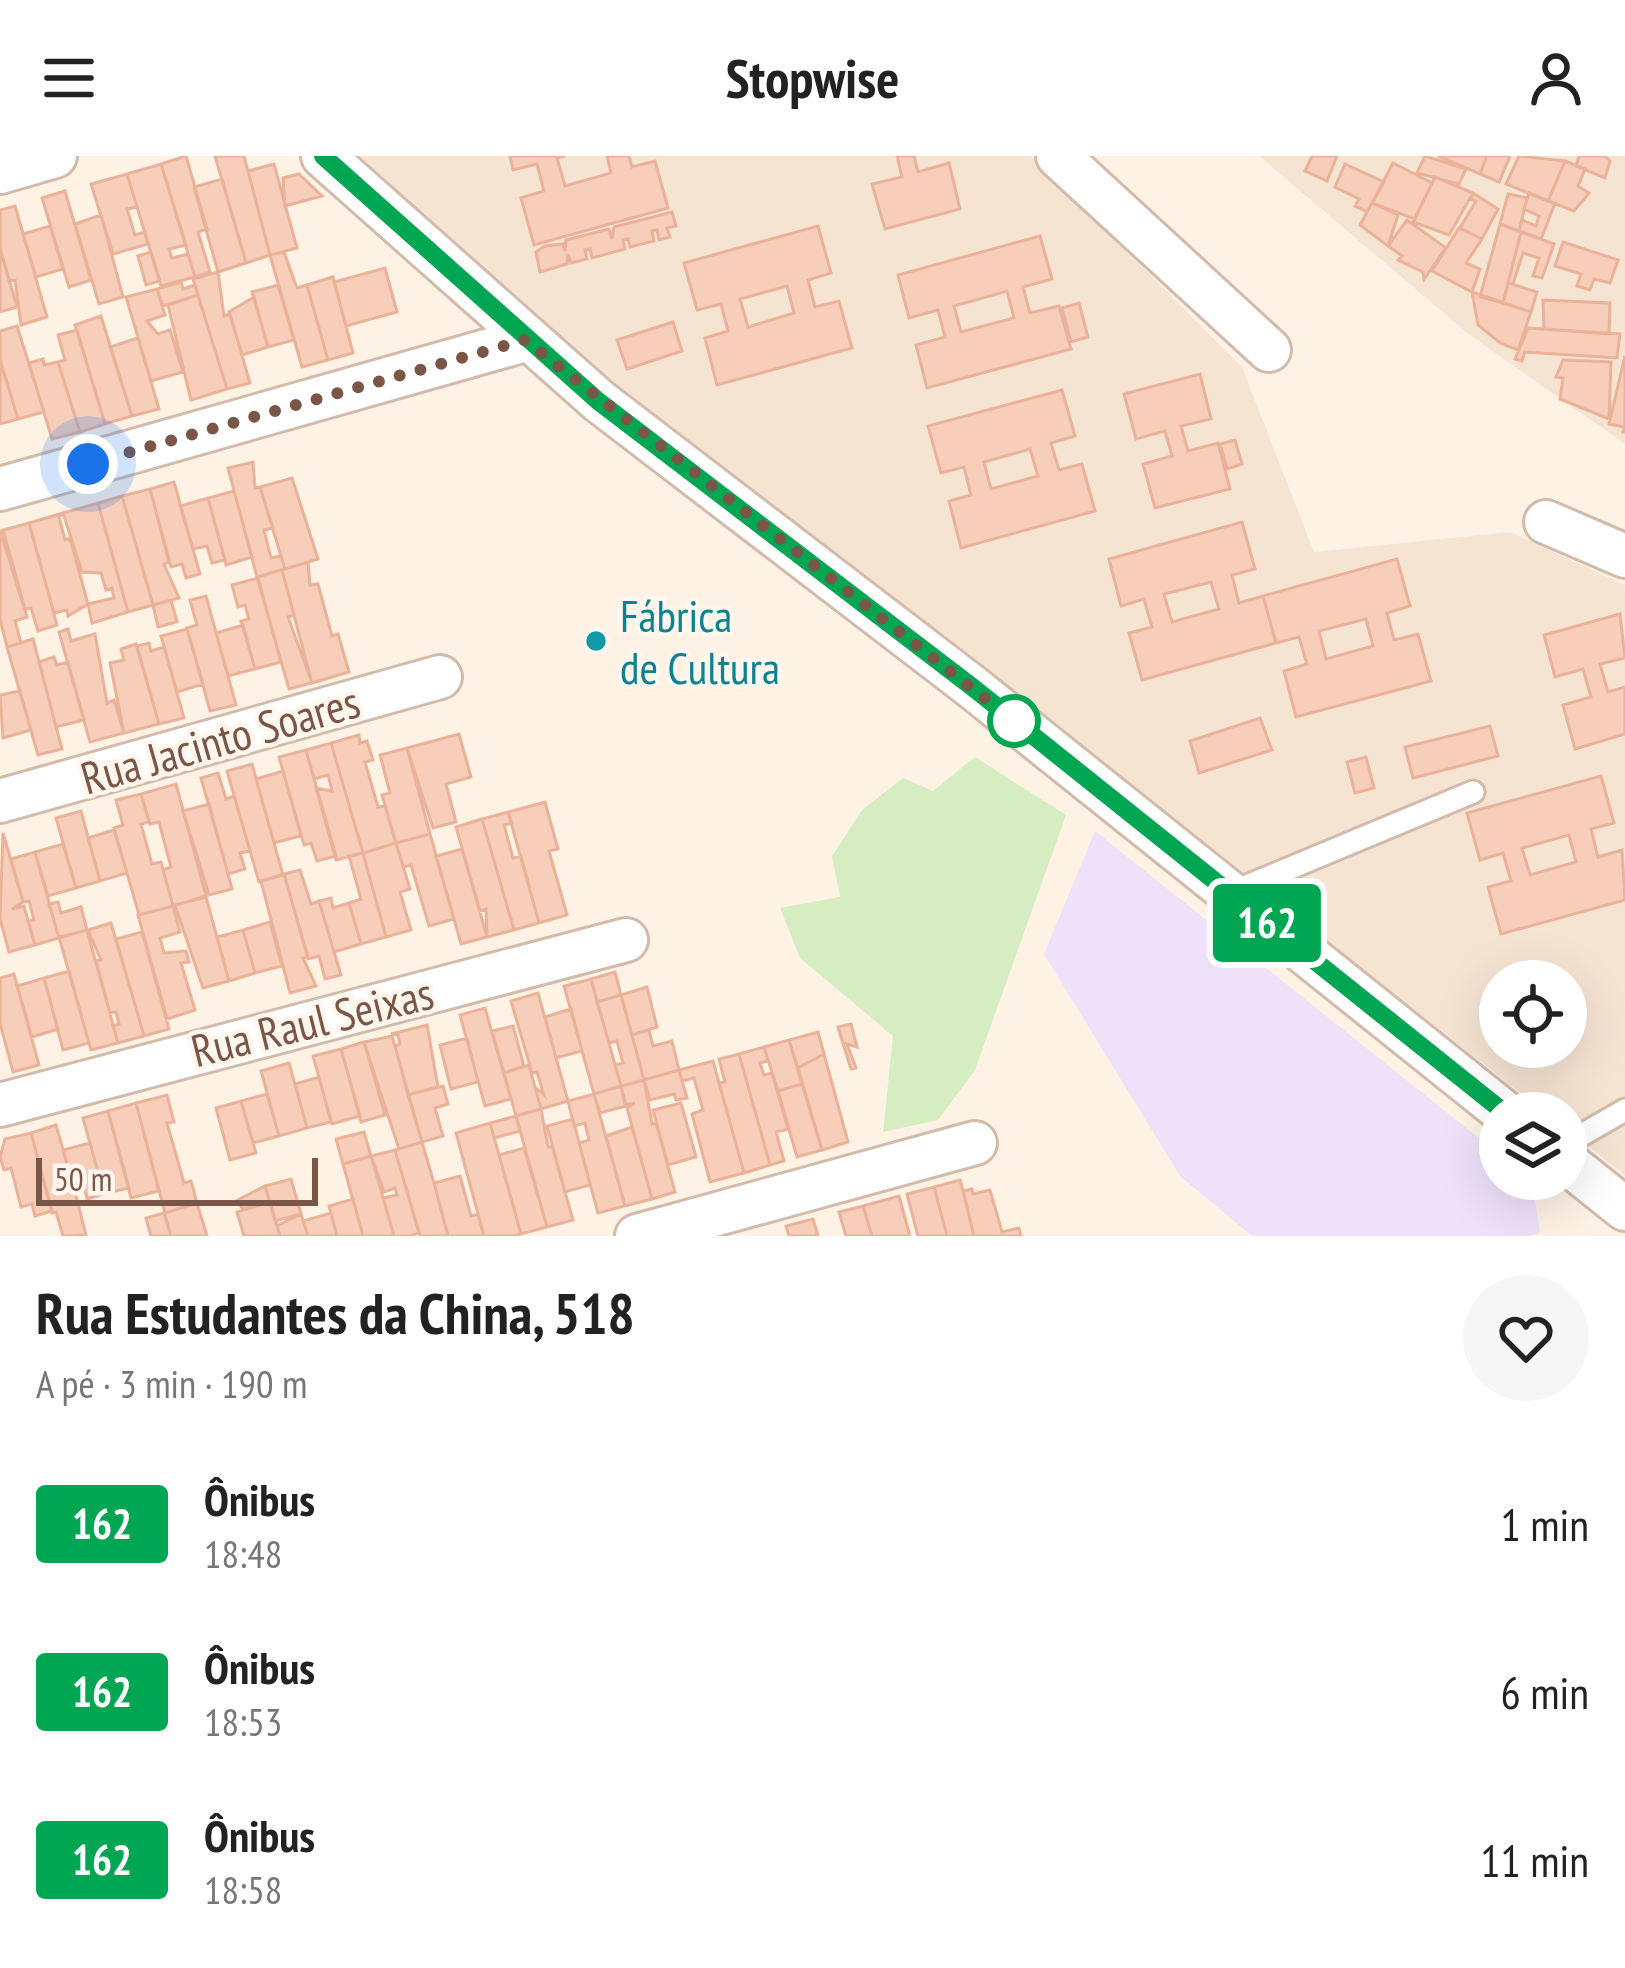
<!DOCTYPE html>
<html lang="pt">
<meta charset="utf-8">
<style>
body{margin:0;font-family:"PT Sans Narrow",sans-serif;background:#f6f6f6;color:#222;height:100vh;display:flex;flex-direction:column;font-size:45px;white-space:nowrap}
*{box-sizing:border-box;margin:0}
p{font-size:39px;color:#767676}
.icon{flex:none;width:66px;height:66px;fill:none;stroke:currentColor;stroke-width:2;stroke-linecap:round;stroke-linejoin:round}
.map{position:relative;height:1080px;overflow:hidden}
.sheet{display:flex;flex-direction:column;background:#fff;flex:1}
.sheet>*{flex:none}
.badge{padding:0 24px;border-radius:9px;font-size:42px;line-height:78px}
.buttons{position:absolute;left:1479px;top:804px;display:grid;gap:24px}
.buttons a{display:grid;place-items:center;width:108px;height:108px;border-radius:50%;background:#fff;box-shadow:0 12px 48px #0002;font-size:60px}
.scale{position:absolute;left:36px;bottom:30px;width:282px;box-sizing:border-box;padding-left:12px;border:6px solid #795648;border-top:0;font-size:33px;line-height:42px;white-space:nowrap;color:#795648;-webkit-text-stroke:9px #fff7ed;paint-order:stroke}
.you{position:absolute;width:60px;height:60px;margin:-30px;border:9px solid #fff;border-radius:50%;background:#1a73e8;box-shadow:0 0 0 18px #1a73e833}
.map>.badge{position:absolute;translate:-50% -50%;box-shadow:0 0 0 6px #fff}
.round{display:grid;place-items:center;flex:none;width:126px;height:126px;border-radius:63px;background:#f6f6f6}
.headline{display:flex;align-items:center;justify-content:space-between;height:204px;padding:0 36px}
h1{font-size:57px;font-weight:700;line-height:90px}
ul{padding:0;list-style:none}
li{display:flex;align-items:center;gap:36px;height:168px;padding:0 36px}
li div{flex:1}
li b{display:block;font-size:45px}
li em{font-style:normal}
li .badge{min-width:132px;font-weight:700;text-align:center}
header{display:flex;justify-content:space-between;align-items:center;height:156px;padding:0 36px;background:#fff;font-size:54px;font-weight:700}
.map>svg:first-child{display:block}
.residential{fill:#f6e4d3;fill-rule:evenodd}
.education{fill:#efe1fa}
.green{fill:#d6edc2}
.building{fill:#f6ceba;stroke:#eab299;stroke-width:3;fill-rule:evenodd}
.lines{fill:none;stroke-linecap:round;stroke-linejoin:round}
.lane-casing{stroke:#d3bbac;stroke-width:27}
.street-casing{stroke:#d3bbac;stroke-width:48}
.lane{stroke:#fff;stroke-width:21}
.street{stroke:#fff;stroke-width:42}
.line-casing{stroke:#fff;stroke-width:27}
.line{stroke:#00a651;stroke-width:18}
.walk{stroke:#795648;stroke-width:12;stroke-dasharray:0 21.6}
.culture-dot{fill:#0f9aa8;stroke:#fff7ed;stroke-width:4.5}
.stop-dot{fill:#fff;stroke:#00a651;stroke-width:6}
.labels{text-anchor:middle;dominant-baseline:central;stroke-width:9;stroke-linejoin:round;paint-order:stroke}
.culture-label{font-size:45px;fill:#0d838f;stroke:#fff7ed;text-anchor:start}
.street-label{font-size:45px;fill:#795648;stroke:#fff7ed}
</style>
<header><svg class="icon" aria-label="menu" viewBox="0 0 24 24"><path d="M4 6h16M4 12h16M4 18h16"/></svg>Stopwise<svg class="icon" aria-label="person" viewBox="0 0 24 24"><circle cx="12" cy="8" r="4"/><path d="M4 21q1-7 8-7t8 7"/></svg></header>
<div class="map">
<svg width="1625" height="1080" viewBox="0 0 1625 1080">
<rect width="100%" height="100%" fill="#fef2e5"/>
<path class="residential" d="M350,0H1031L1242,211L1314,396L1510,376L1625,429V1019L1566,972V957H1546L425,79ZM1500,825H1566V891H1500Z
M1259,0H1625V288L1471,180Z"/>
<path class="education" d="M1095,675L1500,999V1023L1532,1025L1540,1076L1532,1080H1252L1180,1020L1044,798Z"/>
<path class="green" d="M975,601L1066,659L975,914L938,964L883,976L893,880L800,802L780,752L840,741L832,700L862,654L903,622L933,635Z"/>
<path class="building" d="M186,0L207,73L198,76L210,116L195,121L161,8Z
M215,0H244L270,99L246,107Z
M510,0H565L557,2L565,30L611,17L607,0H629L632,11L655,5L668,52L534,89L521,42L544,35L537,8L513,14Z
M897,0H914L918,16L949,7L960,53L885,73L872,28L902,21Z
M1312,0H1337L1327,25L1305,15Z
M1425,0L1466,13L1459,28L1417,17Z
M1438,0H1487L1480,18Z
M1487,0H1510L1499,26L1480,18Z
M1519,0L1565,5L1548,45L1506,28Z
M1579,0H1605L1610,5L1605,22L1576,10Z
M1565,5L1585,13L1578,30L1589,37L1574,55L1548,45Z
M1393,7L1432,27L1415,63L1372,47Z
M161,8L186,89L169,93L172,102L188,98L195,121L161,130L127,18Z
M274,8L297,92L270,99L248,15Z
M1345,8L1384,26L1367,56L1355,50L1359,43L1335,31Z
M127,18L137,51L127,53L135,79L145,76L148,88L113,98L91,28Z
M299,18L322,40L285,50L283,22Z
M1435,21L1473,37L1449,79L1413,66Z
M222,23L246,107L218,116L194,31Z
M65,35L91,124L69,131L42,42Z
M1473,37L1498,53L1482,83L1460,72L1476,45L1470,43Z
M1529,37L1555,47L1541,83L1519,75L1522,64L1536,70L1539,60L1524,53Z
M1508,38L1527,42L1519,75L1500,68Z
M1372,47L1398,59L1388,90L1360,69Z
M15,50L47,161L21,169L15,124L9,125L0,92V54Z
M672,56L676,70L667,72L670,81L659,84L657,74L652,75L654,85L630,91L628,83L623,84L625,93L592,102L590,93L585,94L587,103L571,107L568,98L567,108L540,116L536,96L545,90L563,88L565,95L566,84L609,73L612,83L614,71Z
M101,59L123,141L99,148L75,68Z
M1407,64L1446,92L1424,123L1423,116L1398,104L1402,100L1388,90Z
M1500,68L1521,76L1503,147L1480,141Z
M50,70L63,113L36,121L23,78Z
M818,70L831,117L808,124L815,151L839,145L852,192L717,229L705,182L728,175L721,148L697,154L684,107ZM787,130L794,157L748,171L740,143Z
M1459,72L1482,83L1466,107L1480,113L1472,136L1432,115Z
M1521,76L1554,88L1542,122L1533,120L1539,102L1523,97L1513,128L1508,127Z
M1040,80L1052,123L1023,131L1030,157L1059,150L1071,193L927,232L916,189L945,181L938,154L909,162L898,119ZM1007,135L1014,162L961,176L954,150Z
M1563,86L1618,104L1610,127L1594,123L1590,134L1577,130L1581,118L1555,110Z
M0,92L17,151L0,156Z
M151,96L160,125L146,129L138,100Z
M284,96L297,132L307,129L328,204L302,211L270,99Z
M385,112L397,156L346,170L334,126Z
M218,116L224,160L230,158L250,227L227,233L193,123Z
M333,121L353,197L328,204L307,129Z
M181,126L183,133L195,129L198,139L163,150L157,133Z
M1508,127L1537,136L1531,156L1503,147Z
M278,129L294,184L268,191L252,136Z
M157,133L165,159L147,165L158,178L170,174L183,216L151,225L126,141Z
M1472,136L1531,156L1518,194L1500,187L1478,169Z
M198,139L227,233L191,244L168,149Z
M254,141L268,191L242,199L229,156Z
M1543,144L1610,147L1609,178L1544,173Z
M1079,147L1088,181L1071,186L1062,152Z
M101,160L132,260L105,268L75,169Z
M673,166L682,195L627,213L617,184Z
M17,170L44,256L18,263L0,204V175Z
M1528,172L1620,178L1617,202L1525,196L1522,205L1515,203Z
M77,174L105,268L80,276L58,206L65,204L58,179Z
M138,182L159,253L132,260L110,191Z
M1625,200V276H1623L1624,271L1609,268Z
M43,203L44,209L58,206L80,276L52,283L29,207Z
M0,204L18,263L0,268Z
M1563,204L1611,206L1609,263L1560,243L1563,222L1556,221Z
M1200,218L1211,263L1181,270L1188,295L1218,287L1230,333L1155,352L1143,308L1172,300L1165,275L1136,283L1124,238Z
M1062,234L1075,280L1051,287L1059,314L1082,308L1095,355L961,392L949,345L971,339L964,311L941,317L928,270ZM1030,293L1038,320L991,333L984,306Z
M1235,284L1242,308L1227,313L1220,288Z
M253,306L255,332L260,331L273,372L264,374L271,402L281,400L285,413L257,421L228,312Z
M292,322L318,403L285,413L260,331Z
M174,326L200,418L186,422L182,408L171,411L150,333Z
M150,333L169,406L164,408L179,442L153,449L122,340Z
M234,335L252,401L226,409L208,342Z
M122,340L153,449L128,456L98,347Z
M208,342L225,404L212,407L207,390L193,393L180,350Z
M98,347L128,456L92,467L88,448L114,442L112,432L106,434L101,417L82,416L63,357Z
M63,357L59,361L65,384L70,382L88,448L68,460L67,454L54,457L29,367Z
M1242,366L1255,413L1232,419L1239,447L1263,440L1276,487L1142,524L1129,477L1152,471L1144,443L1121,450L1109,403ZM1211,426L1219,453L1172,466L1164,438Z
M29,367L57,469L38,475L31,452L25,453L3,374Z
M0,374L27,461L15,465L21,487L7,491L0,463Z
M1397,403L1410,450L1387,457L1394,484L1418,478L1431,525L1296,561L1284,515L1307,508L1299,481L1276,487L1263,440ZM1366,463L1373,490L1326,503L1319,475Z
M308,406L310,429L318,428L332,480L338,478L349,516L312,527L282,414Z
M282,414L294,459L288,461L312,527L289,533L257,421Z
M258,422L281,506L255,513L241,465L249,463L245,449L238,451L232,429Z
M206,440L236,549L210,555L187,472L197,469L190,444Z
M171,444L177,466L158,471L153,449Z
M1620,458L1625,502L1600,508L1608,536L1625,531V578L1575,593L1563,549L1591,541L1583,513L1555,521L1544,479Z
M243,469L255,513L228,520L216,477Z
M68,473L71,485L95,478L107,547L114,544L124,577L90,586L59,476Z
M187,473L203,528L177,536L161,480Z
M33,483L62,593L38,599L7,491Z
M149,487L151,495L164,491L184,562L159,568L137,490Z
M136,488L159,568L124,577L110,507L124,504L121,493Z
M54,501L57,509L68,506L84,564L56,571L39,506Z
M20,535L31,574L3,582L0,539Z
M1260,562L1272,594L1199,617L1190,585Z
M1490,570L1498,600L1413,622L1405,591Z
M459,578L471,621L446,628L456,666L433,672L407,592Z
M359,579L360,587L367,585L373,604L365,606L378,651L385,650L396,687L363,697L331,587Z
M331,587L363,697L336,704L316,632L332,635L328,619L314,623L306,594Z
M407,592L430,678L396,687L382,639L390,637L380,599Z
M306,594L336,700L317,705L311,687L304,689L279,601Z
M1366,601L1374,632L1355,637L1347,606Z
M252,608L283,719L259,726L227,615Z
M283,615L301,680L274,687L256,623Z
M218,617L226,643L234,640L250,695L240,697L245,713L228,718L201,622Z
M1601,620L1614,667L1591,673L1598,701L1622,694L1625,744L1501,778L1488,731L1511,725L1503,697L1480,704L1467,657ZM1569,679L1576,706L1530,719L1522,692Z
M176,628L206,740L173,750L163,714L171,711L159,666L150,668L141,638Z
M141,638L149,666L141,668L152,708L161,706L173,750L139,759L114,672L123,669L116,644Z
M545,646L558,693L549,695L567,759L539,767L508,656Z
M209,648L232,733L209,739L183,655Z
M81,655L100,725L76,732L56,662Z
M508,656L512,667L504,669L513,702L521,700L539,767L514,774L482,663Z
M482,663L514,774L487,781L486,753L480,755L456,671Z
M114,674L127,717L100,725L88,682Z
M3,677L23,746L12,753L24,750L35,789L9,796L0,763Z
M430,678L454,763L429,770L411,709L403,711L396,687Z
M396,687L410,733L400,736L411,774L386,781L363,697Z
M63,688L76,732L48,740L35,696Z
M462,693L487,781L461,788L436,700Z
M35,696L59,782L35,789L28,765L34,764L29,745L23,746L11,703Z
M363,697L386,781L361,788L349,747L361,743L349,700Z
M300,714L311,748L319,745L341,819L325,823L319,800L308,803L284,718Z
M284,718L308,801L303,802L316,830L290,837L261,725Z
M206,741L229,825L203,832L175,749Z
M331,742L333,752L349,747L361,788L334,796L319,745Z
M58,746L61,757L81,751L87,774L59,782L49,748Z
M173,750L180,776L160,782L164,797L186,795L189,806L181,807L195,854L167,863L138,759Z
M270,766L282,810L255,817L243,774Z
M111,767L144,880L118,887L113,870L119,868L116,856L110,857L96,805L101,804L88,774Z
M87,774L118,887L91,894L59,781Z
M243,774L255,817L229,825L217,781Z
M142,776L169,873L144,880L116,783Z
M69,815L89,887L63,894L44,822Z
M615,816L621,839L597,846L591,823Z
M14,818L39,909L13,916L0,867V822Z
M44,822L58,873L32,881L17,830Z
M591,823L621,930L594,938L564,830Z
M647,831L657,871L632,879L621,839Z
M538,837L568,945L541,953L535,931L544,939L537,916L532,917L511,845Z
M621,839L644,924L621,930L615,909L623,907L617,885L609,887L597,846Z
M485,852L511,943L485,950L460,859Z
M571,853L582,895L556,902L545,861Z
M851,868L857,891L847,888L856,912L851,913L838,871Z
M427,869L438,931L408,939L395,890L400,888L398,879L391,878Z
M513,870L524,910L504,917L492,875Z
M649,874L653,890L672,885L679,914L644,924L632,879Z
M818,876L824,898L798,912L789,884Z
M392,880L422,986L399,993L364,886Z
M467,882L478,926L451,933L440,889Z
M789,884L802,928L778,935L764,891Z
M364,886L385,959L361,966L341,893Z
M764,891L768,905L760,907L764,919L772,917L788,973L776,976L784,1005L770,1009L739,898Z
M341,893L360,960L332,968L313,900Z
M739,898L770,1009L744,1017L719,927L725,926L719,903Z
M824,898L848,986L822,994L798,912Z
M713,905L744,1017L710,1026L692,958L703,954L694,922L682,925L679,914Z
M289,907L307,972L279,980L261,915Z
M529,909L541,953L516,960L504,917Z
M679,914L687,942L676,944L674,938L650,944L644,924Z
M319,921L331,966L307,972L295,928Z
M644,924L652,968L656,967L675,1036L652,1043L627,952L635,947L625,949L621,930Z
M802,928L822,994L797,1001L778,935Z
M443,930L448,948L435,952L443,980L422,986L408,939Z
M621,930L626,950L600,957L594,938Z
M267,938L279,980L253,987L241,945Z
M594,938L625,1050L598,1057L579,987L589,984L585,967L574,970L568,945Z
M167,939L174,966L167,967L184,1027L191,1025L197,1047L165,1057L136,947Z
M241,945L256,997L230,1004L216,952Z
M136,947L159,1035L131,1042L108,955Z
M681,947L696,1001L668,1009L653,954Z
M541,953L548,991L552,990L573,1064L547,1071L516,960Z
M108,955L129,1032L104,1038L83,962Z
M516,960L520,975L494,982L490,967Z
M573,963L590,1029L565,1036L547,970Z
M490,967L521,1078L514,1080H484L456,977Z
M56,969L75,1036L86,1079L63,1080L56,1056L52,1057L31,977Z
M632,971L652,1043L625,1050L606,980Z
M364,976L371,1000L343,1008L336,983Z
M31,977L52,1055L35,1060L32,1048L21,1051L11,1012L4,1014L0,1001L5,983Z
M422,986L434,1027L448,1080H420L395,994Z
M90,987L104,1038L87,1043L85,1034L75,1036L63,994Z
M524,992L547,1071L521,1078L499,999Z
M395,994L419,1077L410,1080H394L383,1042L397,1039L395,1032L384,1036L371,1000Z
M371,1000L376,1017L394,1080H363L343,1008Z
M460,1020L471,1060L478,1058L484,1080H448L434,1027Z
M291,1023L301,1058L275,1065L265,1030Z
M960,1024L963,1035L974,1080H947L934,1031Z
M265,1030L270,1046L243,1053L236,1045Z
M934,1031L947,1080H918L907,1038Z
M972,1033L973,1038L990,1034L1002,1076L1019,1072L1021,1080H974L963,1035Z
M899,1040L910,1080H872L863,1050Z
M353,1043L363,1080H337L329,1050Z
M270,1046L280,1080H244L237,1056Z
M197,1047L207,1080H171L164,1057Z
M863,1050L872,1080H846L839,1056Z
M164,1057L171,1080H151L146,1062Z
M331,1057L337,1080H308L303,1065Z
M301,1058L308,1080H280L277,1070Z
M813,1063L818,1080H789L786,1070Z"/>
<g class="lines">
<defs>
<path id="lane" d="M1230,737L1473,636
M1566,988L1625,954"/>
<path id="street" d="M323,0L599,245L971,530L1505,957
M1058,0L1269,194
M0,16L55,0
M0,333L525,184
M1546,366L1625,400
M0,645L440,521
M0,949L626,784
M1566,1006L1625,1053
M637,1080L975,987"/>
</defs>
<use href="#lane" class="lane-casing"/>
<use href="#street" class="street-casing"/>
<use href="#lane" class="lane"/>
<use href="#street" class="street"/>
</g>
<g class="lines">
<defs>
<path id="line" d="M323,0L598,245L971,530L1505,957"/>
</defs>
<use href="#line" class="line-casing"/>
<use href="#line" class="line"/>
<path class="walk" d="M88,308L525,184L1014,565"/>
</g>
<circle class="culture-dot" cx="596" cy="485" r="12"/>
<circle class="stop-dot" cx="1014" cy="565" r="24"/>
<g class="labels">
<g class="culture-label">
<text x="620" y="459">Fábrica<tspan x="620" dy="52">de Cultura</tspan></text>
</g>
<g class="street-label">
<text transform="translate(220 583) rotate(-16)">Rua Jacinto Soares</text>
<text transform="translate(312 865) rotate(-14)">Rua Raul Seixas</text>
</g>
</g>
</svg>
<div class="buttons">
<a><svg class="icon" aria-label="locate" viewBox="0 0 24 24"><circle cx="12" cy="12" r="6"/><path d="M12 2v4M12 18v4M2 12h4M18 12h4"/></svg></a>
<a><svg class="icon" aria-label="layers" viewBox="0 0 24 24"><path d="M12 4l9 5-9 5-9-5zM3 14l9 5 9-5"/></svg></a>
</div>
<div class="scale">50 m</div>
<div class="you" style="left:88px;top:308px"></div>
<b class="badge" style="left:1267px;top:767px;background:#00a651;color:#fff">162</b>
</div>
<section class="sheet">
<div class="headline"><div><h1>Rua Estudantes da China, 518</h1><p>A pé · 3 min · 190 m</p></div><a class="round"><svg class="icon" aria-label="heart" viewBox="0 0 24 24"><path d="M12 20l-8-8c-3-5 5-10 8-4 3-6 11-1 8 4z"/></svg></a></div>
<ul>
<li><span class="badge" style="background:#00a651;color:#fff">162</span><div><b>Ônibus</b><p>18:48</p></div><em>1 min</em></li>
<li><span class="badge" style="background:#00a651;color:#fff">162</span><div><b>Ônibus</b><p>18:53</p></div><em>6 min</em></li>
<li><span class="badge" style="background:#00a651;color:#fff">162</span><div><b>Ônibus</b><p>18:58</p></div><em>11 min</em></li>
</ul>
</section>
